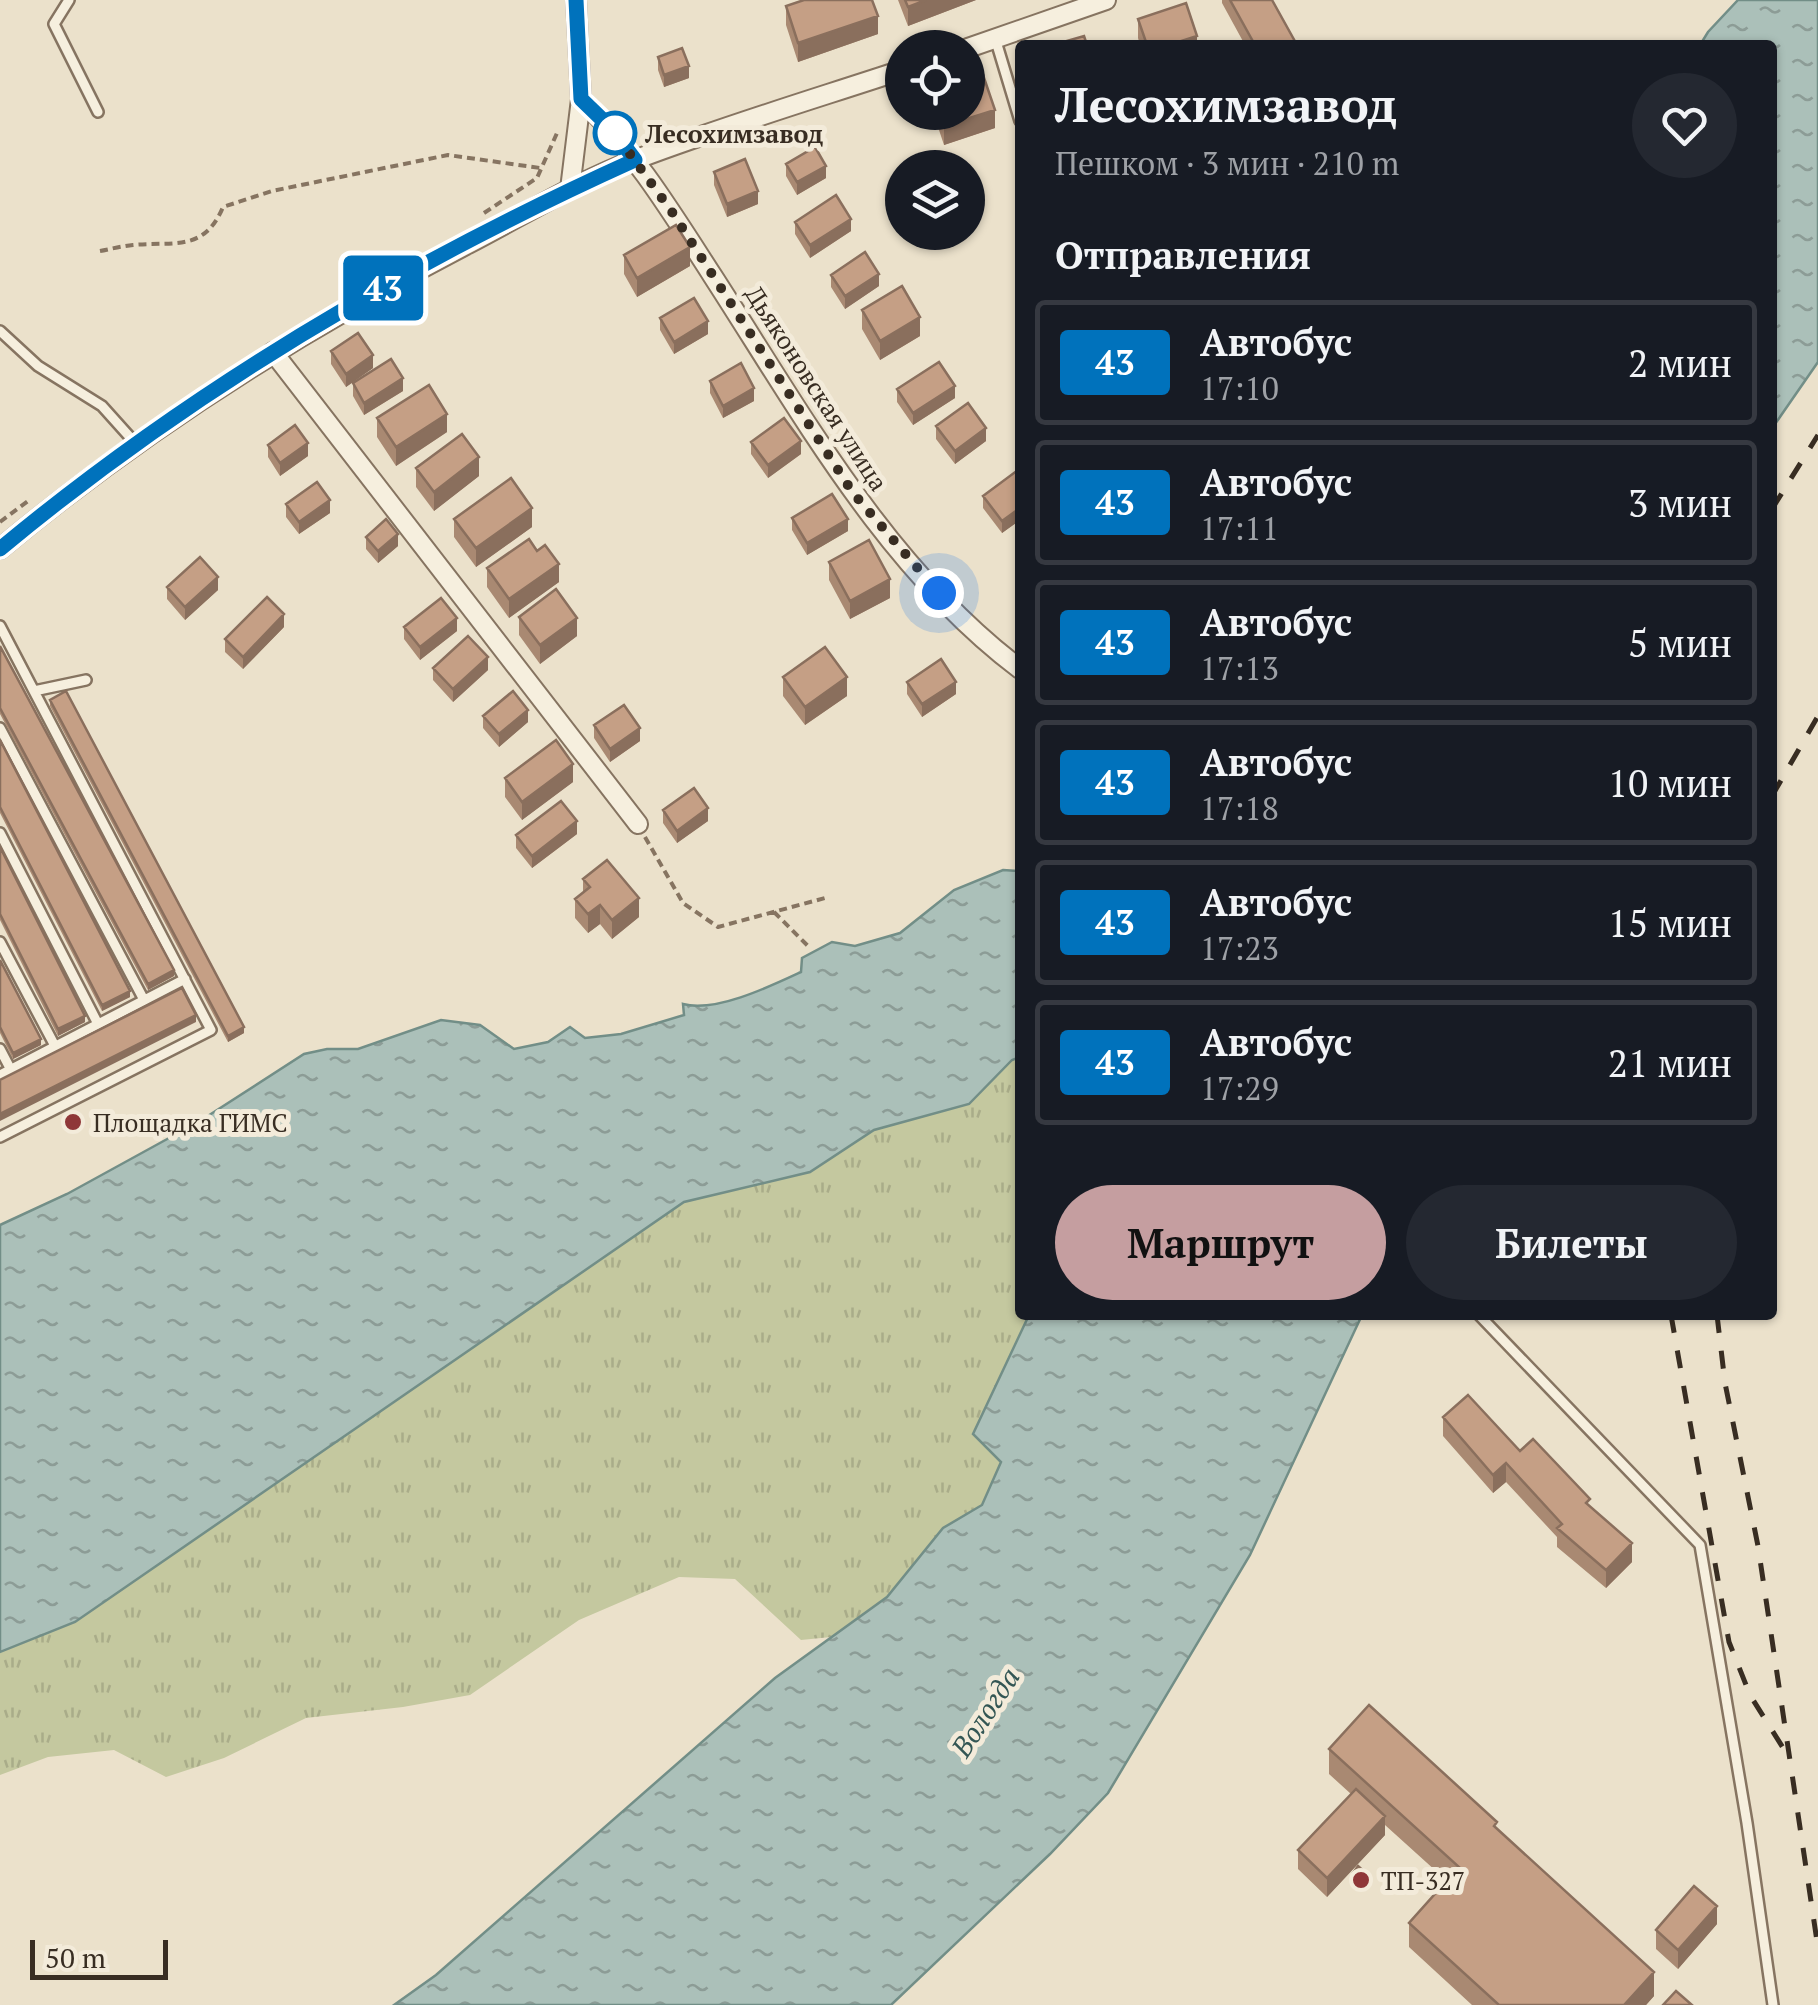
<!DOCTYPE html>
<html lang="ru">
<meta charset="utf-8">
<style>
body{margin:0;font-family:"PT Serif",serif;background:#242831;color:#f1f3f6;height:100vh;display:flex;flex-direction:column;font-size:38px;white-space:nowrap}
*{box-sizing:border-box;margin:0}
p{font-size:32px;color:#9ea1a6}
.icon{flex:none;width:55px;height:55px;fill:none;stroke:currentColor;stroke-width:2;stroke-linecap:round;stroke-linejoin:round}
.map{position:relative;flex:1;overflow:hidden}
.side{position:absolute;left:1015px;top:40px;width:762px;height:1280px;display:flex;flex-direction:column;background:#171b24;border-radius:10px;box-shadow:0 2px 8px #0004}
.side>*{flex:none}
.badge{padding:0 20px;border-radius:8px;font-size:35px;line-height:65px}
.controls{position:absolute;left:885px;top:30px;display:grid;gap:20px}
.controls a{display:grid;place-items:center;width:100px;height:100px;border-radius:50%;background:#171b24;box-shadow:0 2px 8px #0004;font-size:50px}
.scale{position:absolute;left:30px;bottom:25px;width:138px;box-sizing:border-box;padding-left:10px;border:5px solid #382d22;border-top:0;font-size:28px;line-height:35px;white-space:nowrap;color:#382d22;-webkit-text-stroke:8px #f3ebda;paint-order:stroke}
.you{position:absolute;width:50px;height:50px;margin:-25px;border:8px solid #fff;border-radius:50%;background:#1a73e8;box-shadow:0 0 0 15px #1a73e833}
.map>.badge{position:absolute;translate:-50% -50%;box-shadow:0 0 0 5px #fff}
h2{padding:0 40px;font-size:38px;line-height:90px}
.round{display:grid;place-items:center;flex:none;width:105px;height:105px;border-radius:52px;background:#242831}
.head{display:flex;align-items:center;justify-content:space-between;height:170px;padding:0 40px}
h1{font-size:48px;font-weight:700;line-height:75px}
.primary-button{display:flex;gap:20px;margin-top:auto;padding:20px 40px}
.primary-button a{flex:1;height:115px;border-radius:60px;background:#c59ea0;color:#111;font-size:40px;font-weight:700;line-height:115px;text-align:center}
.primary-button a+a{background:#242831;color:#f1f3f6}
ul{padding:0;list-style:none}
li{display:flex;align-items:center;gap:30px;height:125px;margin:0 20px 15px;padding:0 20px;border:5px solid #363941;border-radius:10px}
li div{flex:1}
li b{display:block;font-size:38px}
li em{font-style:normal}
li .badge{min-width:110px;font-weight:700;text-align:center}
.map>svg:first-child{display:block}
.grass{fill:url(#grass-tufts)}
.water{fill:url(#water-ripples);stroke:#728e87;stroke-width:2.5}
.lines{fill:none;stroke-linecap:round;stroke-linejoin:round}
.lane-casing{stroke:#867461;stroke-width:14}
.street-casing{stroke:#867461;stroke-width:22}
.path{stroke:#867461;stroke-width:4;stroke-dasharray:8 5;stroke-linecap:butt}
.lane{stroke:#f6efde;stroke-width:9}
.street{stroke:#f6efde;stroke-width:18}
.rail{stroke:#382d22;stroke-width:5;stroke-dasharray:18 18;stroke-linecap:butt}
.wall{fill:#a98972}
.shaded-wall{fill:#8a6f5d}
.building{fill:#c59f85;stroke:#8a6f5d;stroke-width:2.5}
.line-casing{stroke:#fff;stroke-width:22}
.line{stroke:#0072bc;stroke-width:15}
.walk{stroke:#382d22;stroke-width:10;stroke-dasharray:0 18}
.stop-dot{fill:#fff;stroke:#0072bc;stroke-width:5}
.poi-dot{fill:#8f3738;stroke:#f3ebda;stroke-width:4}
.labels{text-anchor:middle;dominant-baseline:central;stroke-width:10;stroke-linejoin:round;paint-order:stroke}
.stop-label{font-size:25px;font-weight:bold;fill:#382d22;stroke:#f3ebda;text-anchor:start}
.street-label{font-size:25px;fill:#382d22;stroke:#f3ebda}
.poi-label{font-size:25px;fill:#382d22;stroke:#f3ebda;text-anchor:start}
.water-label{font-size:28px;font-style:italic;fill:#335654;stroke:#f3ebda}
</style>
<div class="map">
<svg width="1818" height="2005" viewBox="0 0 1818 2005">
<defs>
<pattern id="grass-tufts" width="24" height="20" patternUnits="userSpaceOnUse" patternTransform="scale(2.5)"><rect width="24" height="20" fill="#c4c89f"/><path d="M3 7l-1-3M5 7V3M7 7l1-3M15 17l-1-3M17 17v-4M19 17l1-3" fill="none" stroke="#a9ac89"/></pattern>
<pattern id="water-ripples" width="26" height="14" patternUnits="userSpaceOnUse" patternTransform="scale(2.5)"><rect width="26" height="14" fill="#abc0b9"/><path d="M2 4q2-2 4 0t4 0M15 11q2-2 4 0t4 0" fill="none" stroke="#8c9c96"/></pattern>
</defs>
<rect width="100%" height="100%" fill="#ebe1cb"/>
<path class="grass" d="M1020,1057V1315H1029L974,1434L1001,1462L982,1505L943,1528L887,1597L831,1637L801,1640L735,1579L679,1577L579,1620L470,1695L403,1707L306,1718L224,1758L166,1777L114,1750L48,1757L0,1775V1652L75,1622L684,1202L810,1172L874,1130L969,1104L1012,1060Z"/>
<path class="water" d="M1738,0H1818V362L1773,427L1772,45H1700L1708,32Z
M1003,870L1020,871V1057L1012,1060L969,1104L874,1130L810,1172L684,1202L75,1622L0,1652V1225L67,1194L200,1121L304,1054L327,1049H358L441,1020L480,1025L514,1049L548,1042L570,1027L585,1038L621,1034L684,1015L683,1004C715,1013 771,986 801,972L802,958L832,942L855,946L900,933L954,890Z
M1029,1315H1362L1250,1555L1108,1793L1050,1854L891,2005H394L436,1975L775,1678L887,1597L943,1528L982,1505L1001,1462L973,1434Z"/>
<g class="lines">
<defs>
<path id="lane" d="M69,0L54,24L98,112
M995,38L1020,121
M0,331L38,366L102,406L137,445
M0,626L211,1030L0,1137
M34,691L86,680
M0,728L144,1000
M0,833L98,1024
M0,942L55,1046
M0,1049L11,1070
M0,1075L185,979
M1479,1315L1700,1545L1747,1823L1773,2005"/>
<path id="street" d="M968,48L1106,0
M581,99C634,151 672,213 712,275C802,414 886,568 1020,669
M570,189L581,99L576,0
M273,352L638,824
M0,549C144,429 302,330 468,244C524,215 578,181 637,159C724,126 814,99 902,70"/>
</defs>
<use href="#lane" class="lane-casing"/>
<use href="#street" class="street-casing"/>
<path class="path" d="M484,213L537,178L557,133
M100,251C111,249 122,246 133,245C172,241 204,253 223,207L272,191L448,155L540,168
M0,522L28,501
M645,837L683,903L718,927L825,898
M774,912L810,948"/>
<use href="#lane" class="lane"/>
<use href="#street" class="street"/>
<path class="rail" d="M1772,509L1818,435
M1772,796L1818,716
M1671,1315L1729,1642L1750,1695L1785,1751
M1717,1315L1725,1383L1758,1546L1818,1948"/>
</g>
<path class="wall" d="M898,0H976L908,26Z
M1222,0H1272L1297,45H1245L1222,3Z
M786,6L878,34L798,62L786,25Z
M1138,19L1197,45H1140L1138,38Z
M658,57L689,78L664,87L658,70Z
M933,112H968L995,128L944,145Z
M786,164L826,178L797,195L786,176Z
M714,172L758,204L727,217L714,185Z
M795,222L851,231L810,258L795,234Z
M624,255L690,266L637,297L624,274Z
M831,275L879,286L845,309L831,287Z
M862,310L920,336L880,360L862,329Z
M660,318L708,334L674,354L660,330Z
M331,351L373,368L346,387L331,364Z
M710,381L754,401L723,418L710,393Z
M353,383L403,391L364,415L353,396Z
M897,389L955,398L913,425L897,402Z
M377,418L447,432L396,466L377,437Z
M936,426L986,441L955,464L936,439Z
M751,442L801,454L768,478L751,454Z
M268,445L308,456L280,476L268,457Z
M416,468L479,476L434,511L416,487Z
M1020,474V520L1002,533L983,508V496Z
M286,504L330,513L299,534L286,517Z
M792,518L848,531L807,555L792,530Z
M454,519L532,527L476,567L454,537Z
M366,537L398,546L378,563L366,549Z
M1020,541V560L1017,555V543Z
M829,562L890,598L850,619L829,580Z
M487,568L559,582L509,618L487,587Z
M167,587L218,590L185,620L167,599Z
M519,617L577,636L540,664L519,635Z
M284,627L243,669L225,652V639Z
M404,627L457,631L420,660L404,639Z
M0,646L174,976L148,990L0,714Z
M433,668L488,670L453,702L433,680Z
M783,677L847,696L805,725L783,696Z
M907,682L956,694L922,717L907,694Z
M50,700L244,1033L228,1042L50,706Z
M483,716L528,722L499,747L483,728Z
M594,725L640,741L610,762L594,738Z
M0,740L130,997L102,1011L0,813Z
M505,778L573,782L522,820L505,797Z
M663,810L708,821L677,843L663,823Z
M577,834L532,868L516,848V835Z
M0,847L85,1022L58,1036L0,920Z
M583,879L639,917L612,939L600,924L588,933L575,918V899L583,892Z
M0,960L41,1045L13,1059L0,1033Z
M1443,1417L1520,1451L1590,1507L1632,1562L1606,1588L1557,1547V1537L1506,1482L1493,1493L1443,1436Z
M1329,1749L1497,1829L1654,1996L1646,2005H1472L1409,1947V1923L1447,1881L1385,1825V1835L1327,1897L1298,1869V1850L1351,1794L1329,1774Z
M1353,1873L1368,1881L1363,1888L1353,1879Z
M1717,1924L1678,1969L1656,1949V1930Z"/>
<path class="shaded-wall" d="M926,0H976L908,26V7Z
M878,16V34L798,62V43Z
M1197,36V45H1169Z
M689,66V78L664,87V75Z
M995,110V128L944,145V126Z
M826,166V178L797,195V182Z
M758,191V204L727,217V204Z
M851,219V231L810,258V245Z
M690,247V266L637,297V278Z
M879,274V286L845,309V296Z
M920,317V336L880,360V341Z
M708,321V334L674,354V342Z
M373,355V368L346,387V374Z
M403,378V391L364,415V403Z
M955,386V398L913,425V413Z
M754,388V401L723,418V406Z
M447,414V432L396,466V447Z
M986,428V441L955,464V451Z
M801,441V454L768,478V465Z
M308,443V456L280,476V463Z
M479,457V476L434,511V492Z
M330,500V513L299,534V522Z
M532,508V527L476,567V548Z
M1020,508V520L1002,533V521Z
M848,519V531L807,555V543Z
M398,534V546L378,563V551Z
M559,564V582L509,618V599Z
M218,577V590L185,620V607Z
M890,579V598L850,619V601Z
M284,614V627L243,669V657Z
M457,618V631L420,660V647Z
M577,618V636L540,664V645Z
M488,657V670L453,702V689Z
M847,677V696L805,725V707Z
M956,682V694L922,717V704Z
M528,710V722L499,747V734Z
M640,728V741L610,762V749Z
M573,764V782L522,820V802Z
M708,808V821L677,843V831Z
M577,821V834L532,868V856Z
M639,898V917L612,939V920Z
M600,905V924L588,933V914Z
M174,970V976L148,990V984Z
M130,991V997L102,1011V1005Z
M196,1015V1022L0,1121V1114Z
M85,1016V1022L58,1036V1029Z
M244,1027V1033L228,1042V1036Z
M41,1039V1045L13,1059V1053Z
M1506,1463V1482L1493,1493V1475Z
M1632,1543V1562L1606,1588V1570Z
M1385,1816V1835L1327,1897V1878Z
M1717,1906V1924L1678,1969V1950Z
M1654,1972V1996L1646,2005H1624Z"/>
<path class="building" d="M804,0H872L878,16L798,43L786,6Z
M905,0H926L908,7Z
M1230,0H1272L1297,45H1255Z
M1186,3L1197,36L1169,45H1147L1138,19Z
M1084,36L1087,45H1053Z
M682,48L689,66L664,75L658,57Z
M982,72L995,110L944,126L939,112H968V77Z
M815,147L826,166L797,182L786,164Z
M745,159L758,191L727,204L714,172Z
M836,195L851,219L810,245L795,222Z
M676,225L690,247L637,278L624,255Z
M865,252L879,274L845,296L831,275Z
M902,286L920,317L880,341L862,310Z
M694,298L708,321L674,342L660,318Z
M358,333L373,355L346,374L331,351Z
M391,359L403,378L364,403L353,383Z
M939,362L955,386L913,413L897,389Z
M741,363L754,388L723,406L710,381Z
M429,385L447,414L396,447L377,418Z
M968,403L986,428L955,451L936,426Z
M784,418L801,441L768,465L751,442Z
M295,425L308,443L280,463L268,445Z
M462,434L479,457L434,492L416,468Z
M1018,470L1020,474V508L1002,521L983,496Z
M511,478L532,508L476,548L454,519Z
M317,482L330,500L299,522L286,504Z
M832,494L848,519L807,543L792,518Z
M386,519L398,534L378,551L366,537Z
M529,539L537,551L545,545L559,564L509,599L487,568Z
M869,540L890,579L850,601L829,562Z
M200,557L218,577L185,607L167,587Z
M556,589L577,618L540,645L519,617Z
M267,597L284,614L243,657L225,639Z
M441,598L457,618L420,647L404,627Z
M468,636L488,657L453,689L433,668Z
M0,646L174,970L148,984L0,708Z
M825,647L847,677L805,707L783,677Z
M941,659L956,682L922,704L907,682Z
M66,691L244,1027L228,1036L50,700Z
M513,691L528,710L499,734L483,716Z
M624,705L640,728L610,749L594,725Z
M0,740L130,991L102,1005L0,807Z
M556,740L573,764L522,802L505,778Z
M694,788L708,808L677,831L663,810Z
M561,801L577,821L532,856L516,835Z
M0,847L85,1016L58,1029L0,914Z
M607,860L639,898L612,920L600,905L588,914L575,899L590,887L583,879Z
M0,960L41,1039L13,1053L0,1027Z
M182,988L196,1015L0,1114V1080Z
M1468,1395L1520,1451L1533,1439L1590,1499L1586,1503L1632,1543L1606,1570L1557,1528L1562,1524L1506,1463L1493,1475L1443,1417Z
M1369,1705L1497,1822L1494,1826L1654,1972L1624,2005H1499L1409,1923L1459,1867L1329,1749Z
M1356,1789L1385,1816L1327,1878L1298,1850Z
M1358,1866L1368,1875L1363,1881L1353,1873Z
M1694,1886L1717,1906L1678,1950L1656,1930Z
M1676,1991L1692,2005H1663Z"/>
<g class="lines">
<defs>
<path id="line" d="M0,549C191,390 409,262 635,160L612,129L581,99L576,0"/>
</defs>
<use href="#line" class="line-casing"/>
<use href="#line" class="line"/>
<path class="walk" d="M615,133L612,129L672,212L853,493L939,593"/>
</g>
<circle class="stop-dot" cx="615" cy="133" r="20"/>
<g class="poi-dot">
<circle cx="73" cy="1122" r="10"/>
<circle cx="1361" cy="1880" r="10"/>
</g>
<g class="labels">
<g class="stop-label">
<text x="645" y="133">Лесохимзавод</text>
</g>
<g class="street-label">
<text transform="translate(817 388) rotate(57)">Дьяконовская улица</text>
</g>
<g class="poi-label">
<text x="93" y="1122">Площадка ГИМС</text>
<text x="1381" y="1880">ТП-327</text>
</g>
<g class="water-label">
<text transform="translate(985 1712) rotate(-57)">Вологда</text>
</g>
</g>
</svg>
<div class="controls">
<a><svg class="icon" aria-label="locate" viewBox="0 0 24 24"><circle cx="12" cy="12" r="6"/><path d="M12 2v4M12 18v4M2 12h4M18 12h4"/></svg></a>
<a><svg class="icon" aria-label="layers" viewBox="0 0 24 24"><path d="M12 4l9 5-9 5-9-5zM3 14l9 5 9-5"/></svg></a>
</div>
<div class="scale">50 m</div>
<div class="you" style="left:939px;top:593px"></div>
<b class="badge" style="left:383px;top:288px;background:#0072bc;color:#fff">43</b>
<section class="side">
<div class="head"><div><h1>Лесохимзавод</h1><p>Пешком · 3 мин · 210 m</p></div><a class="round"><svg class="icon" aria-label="heart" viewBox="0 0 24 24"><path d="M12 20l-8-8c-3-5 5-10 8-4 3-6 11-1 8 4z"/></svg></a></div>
<h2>Отправления</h2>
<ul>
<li><span class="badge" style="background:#0072bc;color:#fff">43</span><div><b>Автобус</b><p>17:10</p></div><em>2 мин</em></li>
<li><span class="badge" style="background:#0072bc;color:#fff">43</span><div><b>Автобус</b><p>17:11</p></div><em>3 мин</em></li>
<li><span class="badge" style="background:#0072bc;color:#fff">43</span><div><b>Автобус</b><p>17:13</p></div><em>5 мин</em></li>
<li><span class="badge" style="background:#0072bc;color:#fff">43</span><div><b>Автобус</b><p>17:18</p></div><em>10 мин</em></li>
<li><span class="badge" style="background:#0072bc;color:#fff">43</span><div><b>Автобус</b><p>17:23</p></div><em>15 мин</em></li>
<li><span class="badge" style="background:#0072bc;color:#fff">43</span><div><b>Автобус</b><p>17:29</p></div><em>21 мин</em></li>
</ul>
<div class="primary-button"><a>Маршрут</a><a>Билеты</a></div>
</section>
</div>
